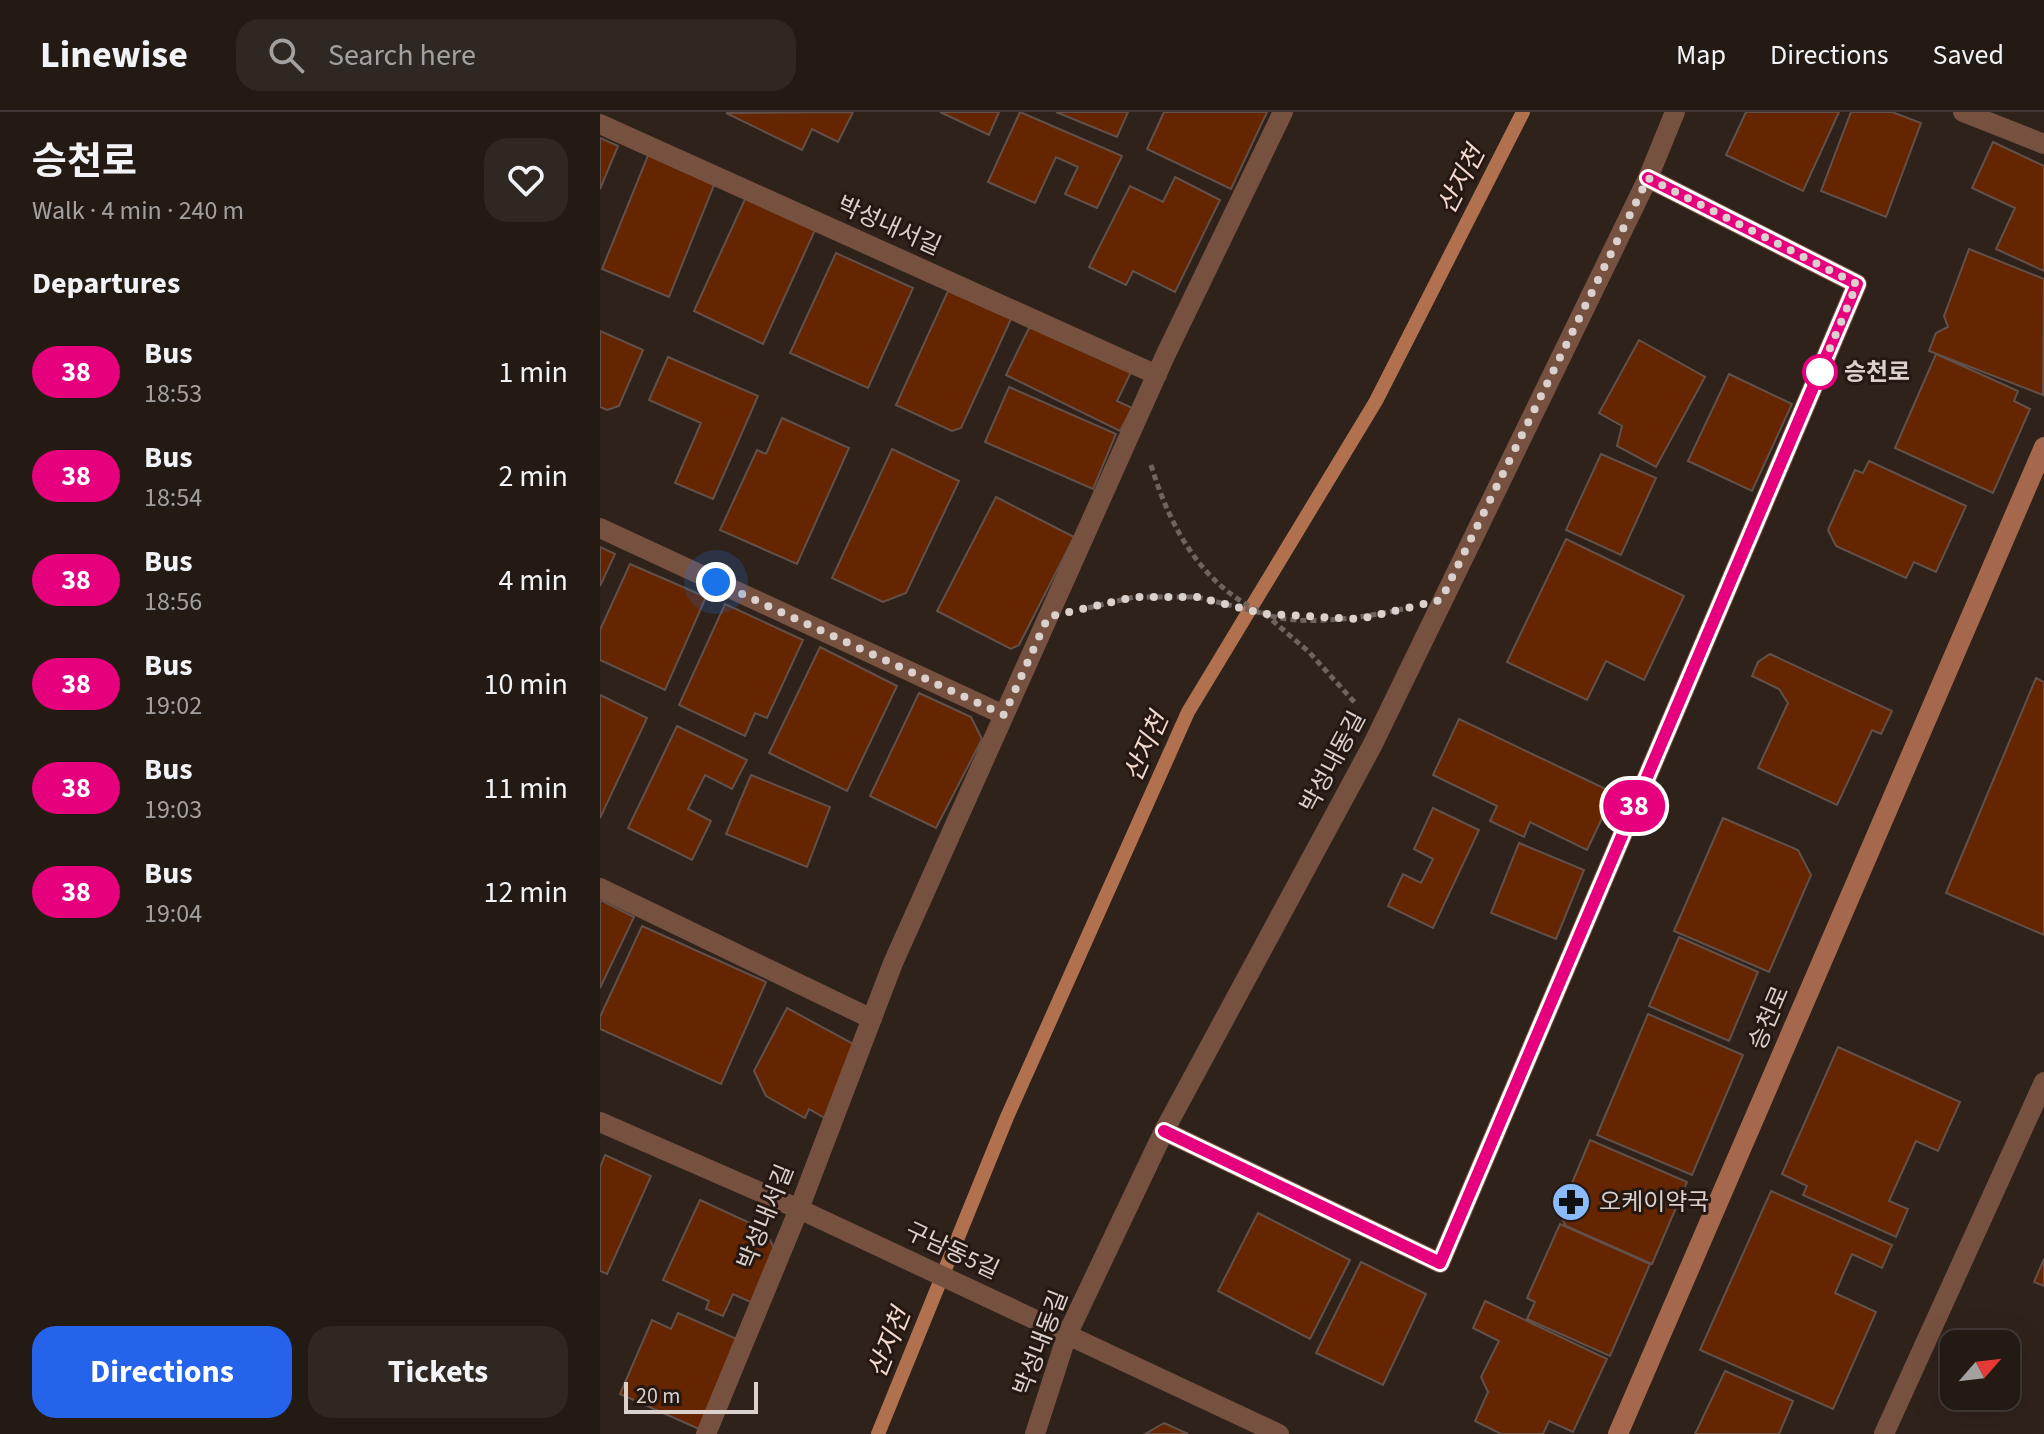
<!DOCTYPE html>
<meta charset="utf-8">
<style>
body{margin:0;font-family:"Source Sans 3","Noto Sans KR",sans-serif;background:#2f2722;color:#f1f3f6;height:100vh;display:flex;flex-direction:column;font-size:30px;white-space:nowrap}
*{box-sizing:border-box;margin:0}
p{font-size:26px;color:#a3a1a0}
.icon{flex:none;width:44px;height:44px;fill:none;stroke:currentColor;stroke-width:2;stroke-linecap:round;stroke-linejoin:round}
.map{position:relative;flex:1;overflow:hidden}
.drawer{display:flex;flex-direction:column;background:#231a14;width:600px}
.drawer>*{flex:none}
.badge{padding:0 16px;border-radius:26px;font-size:28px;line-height:52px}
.needle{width:52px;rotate:62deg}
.fabs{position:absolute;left:1340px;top:1218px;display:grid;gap:16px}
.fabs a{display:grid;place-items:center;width:80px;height:80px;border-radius:16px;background:#231a14;box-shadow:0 8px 32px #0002,0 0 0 2px #403834;font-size:40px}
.scale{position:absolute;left:24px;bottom:20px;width:134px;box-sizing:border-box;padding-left:8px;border:4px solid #dad0cc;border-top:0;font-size:22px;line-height:28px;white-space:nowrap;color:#dad0cc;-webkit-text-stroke:6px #251812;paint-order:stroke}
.you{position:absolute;width:40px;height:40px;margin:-20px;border:6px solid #fff;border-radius:50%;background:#1a73e8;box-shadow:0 0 0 12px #1a73e833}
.map>.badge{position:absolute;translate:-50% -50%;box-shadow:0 0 0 4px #fff}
h2{padding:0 32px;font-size:30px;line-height:72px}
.round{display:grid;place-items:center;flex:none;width:84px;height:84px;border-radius:24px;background:#2f2722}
.head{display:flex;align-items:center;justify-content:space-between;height:136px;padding:0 32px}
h1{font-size:38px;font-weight:700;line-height:60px}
.cta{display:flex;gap:16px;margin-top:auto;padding:16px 32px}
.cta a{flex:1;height:92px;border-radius:24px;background:#2563eb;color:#fff;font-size:32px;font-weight:700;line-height:92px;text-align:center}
.cta a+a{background:#2f2722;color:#f1f3f6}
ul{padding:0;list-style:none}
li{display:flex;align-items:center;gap:24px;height:104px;padding:0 32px}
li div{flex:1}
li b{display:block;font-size:30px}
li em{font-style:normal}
li .badge{min-width:88px;font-weight:700;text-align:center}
header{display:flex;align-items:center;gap:48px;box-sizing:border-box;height:112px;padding:0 40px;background:#231a14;border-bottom:2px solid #403834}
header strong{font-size:38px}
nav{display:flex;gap:44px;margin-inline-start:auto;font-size:28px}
.search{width:560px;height:72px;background:#2f2722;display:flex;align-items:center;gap:20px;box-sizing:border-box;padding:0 28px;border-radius:24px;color:#a3a1a0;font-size:30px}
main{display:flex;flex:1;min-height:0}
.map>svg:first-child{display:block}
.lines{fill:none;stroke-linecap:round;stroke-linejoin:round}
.stream{stroke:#b1714f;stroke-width:14}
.building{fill:#652500;stroke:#61514a;stroke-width:2}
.path{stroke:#6f635d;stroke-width:5;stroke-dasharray:6 4;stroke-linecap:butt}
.street{stroke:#775140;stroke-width:20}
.secondary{stroke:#a5684d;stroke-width:20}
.line-casing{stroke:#fff;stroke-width:18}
.line{stroke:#e6007e;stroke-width:12}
.walk{stroke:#dad0cc;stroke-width:8;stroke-dasharray:0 14.4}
.stop-dot{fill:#fff;stroke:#e6007e;stroke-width:4}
.labels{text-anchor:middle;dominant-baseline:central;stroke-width:6;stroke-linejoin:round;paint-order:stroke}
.street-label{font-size:24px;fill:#dad0cc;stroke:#251812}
.stop-label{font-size:24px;font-weight:bold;fill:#dad0cc;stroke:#251812;text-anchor:start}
.poi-label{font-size:24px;fill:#dad0cc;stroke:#251812;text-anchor:start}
.water-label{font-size:26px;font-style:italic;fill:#f3dacf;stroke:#251812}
</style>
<header>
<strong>Linewise</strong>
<div class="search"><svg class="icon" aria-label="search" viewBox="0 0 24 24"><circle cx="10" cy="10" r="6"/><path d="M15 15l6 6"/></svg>Search here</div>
<nav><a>Map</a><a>Directions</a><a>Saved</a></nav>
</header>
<main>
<section class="drawer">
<div class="head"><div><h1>승천로</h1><p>Walk · 4 min · 240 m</p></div><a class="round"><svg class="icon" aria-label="heart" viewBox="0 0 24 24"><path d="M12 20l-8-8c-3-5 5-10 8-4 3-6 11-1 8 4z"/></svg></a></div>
<h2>Departures</h2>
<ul>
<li><span class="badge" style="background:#e6007e;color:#fff">38</span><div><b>Bus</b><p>18:53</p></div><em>1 min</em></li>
<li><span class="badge" style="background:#e6007e;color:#fff">38</span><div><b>Bus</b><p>18:54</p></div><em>2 min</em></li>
<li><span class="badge" style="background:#e6007e;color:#fff">38</span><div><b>Bus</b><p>18:56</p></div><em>4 min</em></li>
<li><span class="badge" style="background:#e6007e;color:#fff">38</span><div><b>Bus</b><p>19:02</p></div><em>10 min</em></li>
<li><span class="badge" style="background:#e6007e;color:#fff">38</span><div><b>Bus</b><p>19:03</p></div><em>11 min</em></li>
<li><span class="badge" style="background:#e6007e;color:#fff">38</span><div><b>Bus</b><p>19:04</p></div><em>12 min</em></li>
</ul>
<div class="cta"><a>Directions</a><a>Tickets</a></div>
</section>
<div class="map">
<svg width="1444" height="1322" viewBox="0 0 1444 1322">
<rect width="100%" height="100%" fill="#2f221b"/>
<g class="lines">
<path class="stream" d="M278,1322L407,1005L588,600L776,289L923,0"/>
</g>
<path class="building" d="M253,0L238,30L212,17L202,38L126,1Z
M340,0H399L389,23Z
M420,0L522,44L497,96L465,82L478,55L456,45L435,91L388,70Z
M456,0H528L517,25Z
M564,0H667L631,77L547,37Z
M1146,0H1239L1203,79L1126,43Z
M1251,0H1292L1321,11L1286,105L1221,79Z
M0,26L18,34L0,77Z
M1393,30L1444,54V159L1396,137L1415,96L1372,76Z
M49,41L116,68L69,185L2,157Z
M575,65L620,88L575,180L533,159L526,173L489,155L530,74L563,90Z
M146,85L215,118L163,232L94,199Z
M1369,137L1444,167L1443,283L1329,239L1336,221L1348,215L1344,204Z
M236,141L313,176L268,276L190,241Z
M348,179L411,207L361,316L352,319L296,293Z
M431,212L531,260L517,289L532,296L520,319L406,263Z
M0,219L43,238L19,294L7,298L0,295Z
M1039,228L1105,265L1056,355L1017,334L1022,314L999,301Z
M1336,242L1418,279L1414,289L1430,297L1393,381L1295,336Z
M68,245L158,284L113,387L75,371L101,311L49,288Z
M1129,262L1192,292L1152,379L1088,349Z
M409,275L516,322L493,377L385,330Z
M182,306L249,336L197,452L120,418L157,338L166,342Z
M292,337L359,369L306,481L283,490L232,466Z
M1001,342L1056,366L1021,443L966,418Z
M1269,349L1366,394L1336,460L1314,450L1306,466L1236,434L1228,418L1255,358L1263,361Z
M396,385L474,425L419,533L411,537L337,499Z
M966,427L1084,484L1044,568L1006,549L987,588L907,550Z
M0,435L15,442L0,474Z
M30,452L106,485L65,578L0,548V518Z
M125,492L203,528L167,606L155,601L145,624L79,593Z
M220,535L297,574L247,679L169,641Z
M1170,542L1292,599L1281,622L1272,618L1237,693L1158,656L1188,591L1179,577L1152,564L1158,550Z
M1436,566L1444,570V823L1346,781Z
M319,581L371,605L382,627L336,716L270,684Z
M0,583L47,606L0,706Z
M859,607L1014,681L987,738L930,710L924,725L890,709L897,694L833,663Z
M77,614L147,648L132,677L105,663L88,697L111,709L92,748L28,716Z
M151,663L230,695L207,755L126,722Z
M833,696L879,718L833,816L788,794L803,762L821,771L833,747L814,737Z
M1123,706L1198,738L1211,763L1169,860L1074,819Z
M919,731L984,758L956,827L891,801Z
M0,788L34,805L0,876Z
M42,814L166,870L121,972L0,917V905Z
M1079,825L1158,860L1129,929L1049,894Z
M187,896L257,934L228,1008L209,997L205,1006L166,984L154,959Z
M1048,902L1143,943L1092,1063L997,1023Z
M1238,935L1360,990L1338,1039L1316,1029L1289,1089L1308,1097L1296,1125L1203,1083L1207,1074L1182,1062Z
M990,1028L1087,1070L1052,1152L966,1114L959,1102Z
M5,1043L51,1064L7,1162L0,1159V1056Z
M1171,1079L1292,1133L1282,1156L1252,1142L1235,1181L1276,1200L1233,1297L1100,1238Z
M100,1088L165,1118L176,1140L153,1191L133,1182L123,1204L106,1197L109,1189L63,1168Z
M658,1101L750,1148L710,1227L618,1179Z
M960,1112L1050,1152L1010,1244L927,1207L935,1190L927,1186Z
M1444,1147V1174L1434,1170Z
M761,1150L826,1182L783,1273L716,1241Z
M885,1189L1007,1247L973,1320L949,1309L943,1322H901L875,1309L888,1280L881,1265L899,1229L873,1216Z
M78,1201L139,1228L99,1317L20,1282L52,1208L71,1217Z
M1125,1259L1193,1289L1179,1322H1095Z
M564,1311L588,1322H545Z"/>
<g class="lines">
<path class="path" d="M551,353C570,415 601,473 663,501C696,516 769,505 803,497
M488,496L534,485H597L665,502L709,540L757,593"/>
<path class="street" d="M1363,0L1444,32
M0,12L557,263
M0,416L404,603
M0,776L272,907
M0,1010L199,1097L679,1322
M564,1019L840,1151L1257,172L1048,66
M106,1322L199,1097L293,851L565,244L683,0
M435,1322L467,1223L564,1019L773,632L1048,66L1075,0
M1284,1322L1444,970"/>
<path class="secondary" d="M1018,1322L1444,335"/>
</g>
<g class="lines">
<defs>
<path id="line" d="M564,1019L840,1151L1257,172L1048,66"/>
</defs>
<use href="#line" class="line-casing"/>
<use href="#line" class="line"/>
<path class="walk" d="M116,470L404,603L448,505L534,485H597L665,502L760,507L841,488L1048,66L1257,172L1220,260"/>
</g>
<defs>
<symbol id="pharmacy-disc" viewBox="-11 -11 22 22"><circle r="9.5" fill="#88bafc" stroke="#251812"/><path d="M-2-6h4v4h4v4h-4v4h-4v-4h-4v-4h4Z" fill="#111"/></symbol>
</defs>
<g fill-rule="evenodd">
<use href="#pharmacy-disc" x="949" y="1068" width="44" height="44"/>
</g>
<circle class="stop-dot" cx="1220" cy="260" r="16"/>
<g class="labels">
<g class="street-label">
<text transform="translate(289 114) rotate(24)">박성내서길</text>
<text transform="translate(733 650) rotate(-62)">박성내동길</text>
<text transform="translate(1169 906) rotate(-67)">승천로</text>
<text transform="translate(166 1105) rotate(-68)">박성내서길</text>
<text transform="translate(352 1139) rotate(25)">구남동5길</text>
<text transform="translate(441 1231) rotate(-69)">박성내동길</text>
</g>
<g class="stop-label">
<text x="1244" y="260">승천로</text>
</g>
<g class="poi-label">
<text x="999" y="1090">오케이약국</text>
</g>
<g class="water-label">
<text transform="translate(861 68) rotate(-63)">산지천</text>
<text transform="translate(546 635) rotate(-66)">산지천</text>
<text transform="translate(289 1231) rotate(-68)">산지천</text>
</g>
</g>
</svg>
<div class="fabs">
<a><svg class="needle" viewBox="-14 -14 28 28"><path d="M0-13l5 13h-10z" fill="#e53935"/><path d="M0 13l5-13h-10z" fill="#a3a1a0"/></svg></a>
</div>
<div class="scale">20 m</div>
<div class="you" style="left:116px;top:470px"></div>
<b class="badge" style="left:1034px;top:694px;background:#e6007e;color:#fff">38</b>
</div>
</main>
